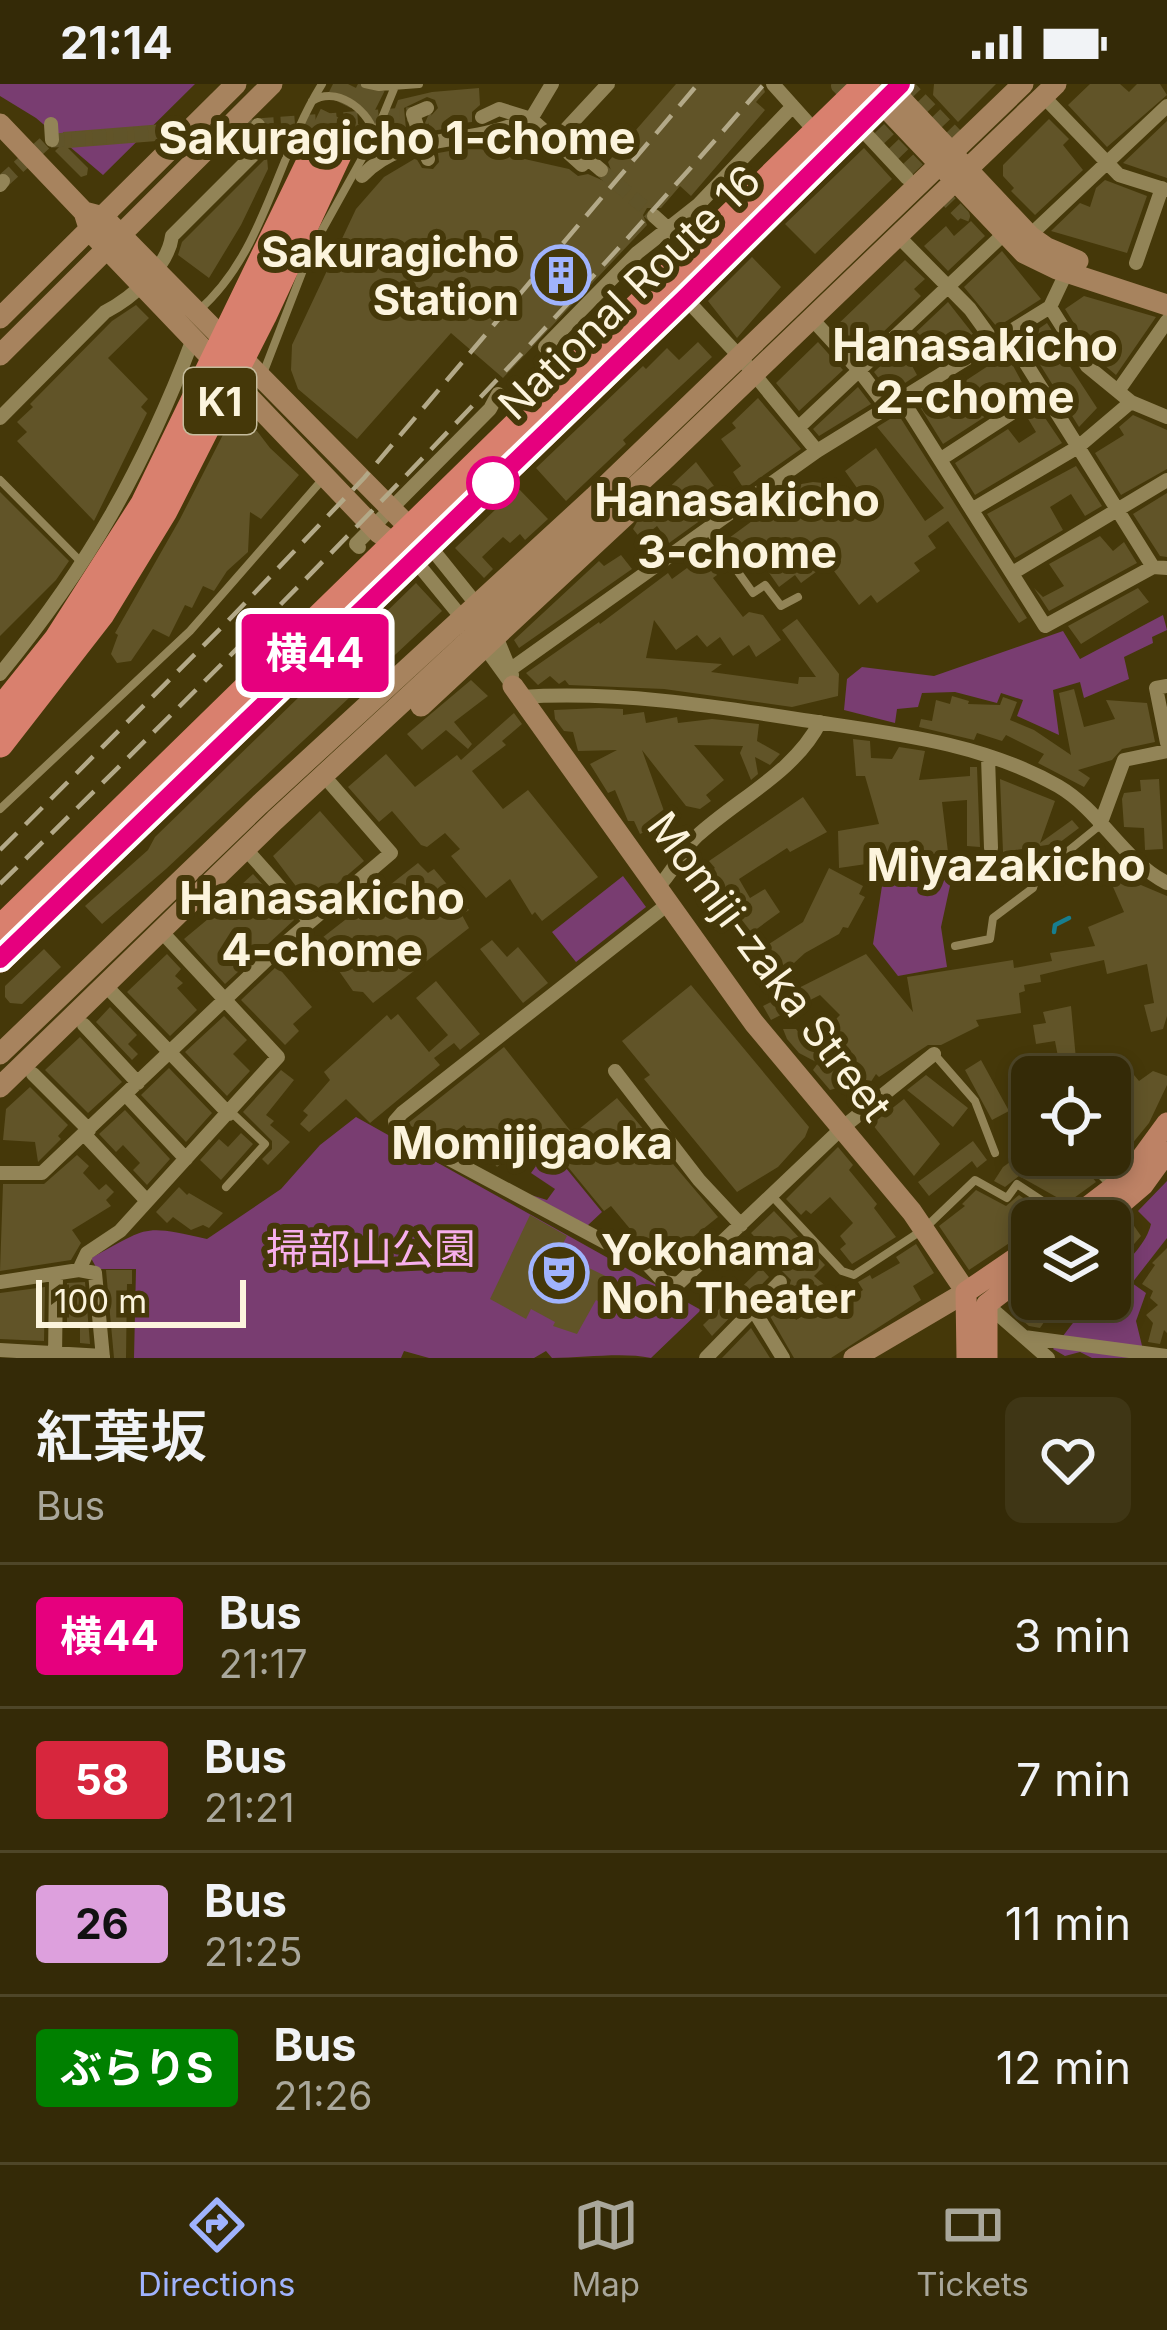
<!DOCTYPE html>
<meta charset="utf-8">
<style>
body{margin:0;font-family:Inter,"Noto Sans JP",sans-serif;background:#3f3615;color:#f1f3f6;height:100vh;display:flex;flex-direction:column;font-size:45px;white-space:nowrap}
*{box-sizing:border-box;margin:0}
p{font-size:39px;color:#a9a79b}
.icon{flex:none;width:66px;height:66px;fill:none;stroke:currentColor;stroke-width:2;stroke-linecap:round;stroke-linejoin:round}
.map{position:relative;height:1274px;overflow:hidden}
.panel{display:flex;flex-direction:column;background:#342a07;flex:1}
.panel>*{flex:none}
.badge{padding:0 24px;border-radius:9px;font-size:42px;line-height:78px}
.controls{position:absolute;left:1011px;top:972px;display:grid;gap:24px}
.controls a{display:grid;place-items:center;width:120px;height:120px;border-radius:18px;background:#342a07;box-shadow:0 6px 18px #0003,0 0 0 3px #4e4628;font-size:60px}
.scale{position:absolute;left:36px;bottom:30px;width:210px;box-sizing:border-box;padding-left:12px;border:6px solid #fcf4dd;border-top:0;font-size:33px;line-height:42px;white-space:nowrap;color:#fcf4dd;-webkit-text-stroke:9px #453809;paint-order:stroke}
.map>.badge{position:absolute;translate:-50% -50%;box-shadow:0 0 0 6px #fff}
.round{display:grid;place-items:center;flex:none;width:126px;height:126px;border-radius:18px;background:#3f3615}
.headline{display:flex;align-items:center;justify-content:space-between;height:204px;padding:0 36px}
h1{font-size:57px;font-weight:600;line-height:90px}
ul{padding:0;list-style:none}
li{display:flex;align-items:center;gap:36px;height:144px;padding:0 36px;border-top:3px solid #4e4628}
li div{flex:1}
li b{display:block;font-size:45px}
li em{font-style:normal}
li .badge{min-width:132px;font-weight:700;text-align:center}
.status{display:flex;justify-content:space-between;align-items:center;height:84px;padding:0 60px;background:#342a07;direction:ltr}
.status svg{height:33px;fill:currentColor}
.tab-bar{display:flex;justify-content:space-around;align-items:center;height:168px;border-top:3px solid #4e4628;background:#342a07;font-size:33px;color:#a9a79b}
.tab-bar a{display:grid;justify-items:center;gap:6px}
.tab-bar .selected{color:#a0b3fd}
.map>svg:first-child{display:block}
.green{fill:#793d71}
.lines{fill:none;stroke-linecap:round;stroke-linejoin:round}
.stream{stroke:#177e8f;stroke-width:4.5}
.building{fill:#615428}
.street-tunnel{stroke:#605429;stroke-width:14;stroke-dasharray:14 7;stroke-linecap:butt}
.highway-tunnel{stroke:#605429;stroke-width:27;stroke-dasharray:27 14;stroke-linecap:butt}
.lane{stroke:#928457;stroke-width:8}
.street{stroke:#928457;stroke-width:14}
.secondary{stroke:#a7835e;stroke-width:21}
.primary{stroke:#bd8265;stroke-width:21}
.highway{stroke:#d9806e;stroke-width:27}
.rail{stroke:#b3a988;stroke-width:4.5;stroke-dasharray:24 12;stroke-linecap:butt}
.line-casing{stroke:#fff;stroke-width:27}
.line{stroke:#e6007e;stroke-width:18}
.stop-dot{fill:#fff;stroke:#e6007e;stroke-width:6}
.labels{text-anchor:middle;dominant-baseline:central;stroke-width:12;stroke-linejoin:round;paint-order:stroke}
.shield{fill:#453809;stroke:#c5bc9d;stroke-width:3}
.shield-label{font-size:39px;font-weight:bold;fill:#fcf4dd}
.poi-label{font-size:42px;font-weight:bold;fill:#fcf4dd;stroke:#453809;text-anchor:end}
.street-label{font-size:42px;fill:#fcf4dd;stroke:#453809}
.park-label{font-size:42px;fill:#f7afec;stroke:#453809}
.neighbourhood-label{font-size:45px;font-weight:bold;fill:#fcf4dd;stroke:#453809}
</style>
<div class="status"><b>21:14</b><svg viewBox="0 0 49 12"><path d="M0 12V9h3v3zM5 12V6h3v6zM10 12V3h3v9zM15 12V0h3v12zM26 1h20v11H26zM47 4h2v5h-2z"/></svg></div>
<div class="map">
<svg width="1167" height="1274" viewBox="0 0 1167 1274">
<rect width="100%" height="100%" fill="#453809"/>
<path class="green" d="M0,0H195L103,91L36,34L0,12Z
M1163,531L1167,546L1152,553L1153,559L1124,573L1129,595L1084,614L1080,598L1053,606L1059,651L1017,632L1023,616L1001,609L997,619L955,608L922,609L918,623L897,625L895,639L844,626L847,595L862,583L934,592L1063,547L1080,575Z
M953,788L941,843L947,883L898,892L873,860L882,802Z
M623,792L646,823L576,878L552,848Z
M356,1033L701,1226L651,1274C622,1268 584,1274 552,1274L546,1267L534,1274H429L404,1267L401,1274H134L136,1185H97L91,1174C149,1143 141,1140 207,1155L281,1105L320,1061Z
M541,1067H552L602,1128L587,1142L531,1111L547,1116L555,1105L531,1089L536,1082L533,1075Z
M1167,1097V1154L1132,1199L1146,1209L1136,1237L1145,1274H1092L1080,1268L1065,1272L1053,1265L1079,1231L1097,1215H1110C1110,1184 1144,1170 1151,1140L1138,1127Z"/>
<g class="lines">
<path class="stream" d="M1054,848L1055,841L1069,834"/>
</g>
<path class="building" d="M676,0H762L765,8L756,18L765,26L691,112L680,102L661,124H647L643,131L647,141L503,294L451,249L357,355L298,305L291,286L292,261L356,125L384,93L416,74L422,84L433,85L439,78L438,69L472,63L569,85L578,92L588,90L604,97L612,89L608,78Z
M934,0H996L958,38L933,11Z
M1090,0H1120L1129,8L1137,0H1160L1167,11L1107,63L1068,21Z
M479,4L480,21L472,28V38L443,41L444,45L431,47L427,36L438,24L435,16L427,13L404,24L406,45L398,44V39L389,40L398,16L432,8Z
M1049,35L1069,55L1063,61L1083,86L1035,131L1011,107L1014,104L1003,92V81Z
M1167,37V94L1123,79Z
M176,39L157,57L68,64L88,84L87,91L81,93L55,67L62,60L63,48Z
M864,64L892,95L815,170L785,140Z
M267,73L268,85L241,141L209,194L178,171L182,158Z
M1105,96L1147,112L1127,169L1051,147L1080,119L1090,123L1096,104Z
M971,137L985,152L948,187L924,162L946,142L954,152Z
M1002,167L1041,215L997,243L964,203Z
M752,173L781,203L737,254L708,217Z
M905,176L925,195L914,205L921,212L860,270L835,243Z
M1084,212L1156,233L1116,291L1096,274L1065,225Z
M948,218L977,255L938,279L921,254L905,269L917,291L890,309L874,288Z
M136,221L149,234L108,274L148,315L141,323L147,329L94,437L17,357L27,348L17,338L33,323L30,320L112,237Z
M1047,239L1056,253L1052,255L1097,324L1079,343L1024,255Z
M698,258L712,273L623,356L626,360L566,417L536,384L643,282L646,285L667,264L679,276Z
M818,258L843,286L799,327L776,299Z
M1004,265L1026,306L943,360L917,318L955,296L959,301L988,282L985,277Z
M858,303L871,320L819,352L813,345Z
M758,314L801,365L744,405L733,388L741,382L721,355L736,344L732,339Z
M1039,325L1062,359L975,411L955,379L1008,345L1019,359L1036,348L1027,333Z
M234,329L244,334L241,340L257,347L270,364L299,391L261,435L250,428L248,468L227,487L214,507L203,502L192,524L185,521L169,553L153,545L131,577L117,579L111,570L118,551L115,549L180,435Z
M898,330L1027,534L1019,539L948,437L928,452L936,464L914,479L920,487L877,519L871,511L859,521L828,479L801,499L795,491L779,503L765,483L755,490L729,454L793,407L790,402L813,398L823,399L876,431L845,387L876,364L925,437L944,424L877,343Z
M1133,331L1167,346V385L1121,411L1095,369L1124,351L1119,343Z
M696,378L726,418L669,459L657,442L641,455L633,445L642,429Z
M1076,382L1102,422L1085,432L1071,410L1050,423L1063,446L1015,474L987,430Z
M518,404L548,435L525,456L520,450L510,459L503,453L482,473L493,485L484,494L455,464Z
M0,408L69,477L56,496L0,552Z
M1167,409V473L1160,472L1133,430Z
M1100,452L1113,467L1124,458L1137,479L1049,527L1034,504L1043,513L1064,502L1049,480Z
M621,471L632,485L519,564L514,556L599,477L604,482Z
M702,473L717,491L713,494L743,533L749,528L763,531L781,556L756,573L749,561L733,572L720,553L707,563L697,551L676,566L654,536L646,574L722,580L711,588L798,600L799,593H816L782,546L797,535L839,590L838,612L792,623L664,605L569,601L565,596L559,600L550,592L538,601L526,589L599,538L600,540L668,489L672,495Z
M416,499L442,527L166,785L102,840L85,822L148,766L155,753Z
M1138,504L1149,518L1081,560L1068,542Z
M471,596L488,612L454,638L472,660L468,665L446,646L422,666L407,650Z
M1074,605L1084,643L1115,635L1106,616L1147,619L1155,658L1122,665L1112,676L1078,686L1090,694L1084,703L1038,679L1044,670L1006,651L1002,657L977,649L974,656L919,643L921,635L932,637L936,616L950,620L952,612L969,617L968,620L1000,621L1003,613L1017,618L1010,636L1034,646L1071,671L1059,609Z
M599,624L623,625V631L644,628L646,639L677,633L678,639L712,635L759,640L757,657L780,670L770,681L755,673L758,690L751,696L740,669L743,662L694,661L724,696L706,711L711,717L700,725L686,722L642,666L668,738L640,750L634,737H628L615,706L608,709L590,680L617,666L578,667L573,648L564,647L555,635L554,626Z
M514,629L522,640L502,657L506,661L472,687L503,725L528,706L598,793L542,837L535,828L532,831L510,795L486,814L451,772L460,765L445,749L427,763L421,761L392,727L379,738L348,703L386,670L415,703L457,671L461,676Z
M853,655L870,657L871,674L892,675L899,663L925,667L919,696L970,692V683H977L980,763L967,762V716L942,718L948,768L839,784L838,747L879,740L865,692H856Z
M1000,695L1055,717L1040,759L1072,736L1079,744L1059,759L1003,768Z
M1159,695L1163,765L1145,766L1144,744L1124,743L1122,715L1124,709L1141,707L1140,696Z
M803,713L827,748L790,768L787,764L739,795L750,814L765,805L780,828L747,852L705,792L715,784L709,777Z
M320,727L364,777L311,822L273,772Z
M418,779L428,789L434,785L469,826L462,831L469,844L373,919L363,908L353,907L318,857Z
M829,784L863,802L859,810L865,813L848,844L843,843L839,850L805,869L783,889L776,880L770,885L758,867L803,838Z
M253,790L294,836L225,900L184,855L220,825L218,822Z
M1122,793L1167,812V932L1163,945L1151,948L1144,921L1154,919L1147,880L1107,890L1104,876L1073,883L1040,891L1041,898L1024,901L1025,907L1019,909L1021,929L976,936L979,942L941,961H928L879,993L876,990L859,1016L841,1003L830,1006L813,986L818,979L799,969L787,955L783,945H796L821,975L825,972L839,947L832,939L840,931L820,911L771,936L763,922L866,870L913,928L907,893L1013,876L1014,884L1052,877L1050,869L1095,862L1088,843L1124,828L1110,796Z
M492,856L507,873L518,863L548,899L523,919L480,865Z
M44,865L61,883L22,920L10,919L5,913V902Z
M167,870L181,885L175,892L183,899L177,904L197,926L170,952L127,908Z
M277,882L312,923L293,940L299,947L285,961L241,916Z
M436,897L480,950L460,966L454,959L434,974L440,981L370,1039L346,1015L309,1048L300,1040L308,1031L303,1027L330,996L324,988L387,931L391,936L398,930L429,968L448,951L416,914Z
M691,901L809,1043L805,1053L778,1083L737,1108L644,995L650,991L622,957Z
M1071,922L1076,975L1059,978L1055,957L1036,960L1033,941L1046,939L1043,928Z
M110,923L137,951L128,960L138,970L132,976L96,938Z
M224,932L247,956L233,970L250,987L227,1012L185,968Z
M80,953L122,998L88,1029L45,986Z
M504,963L573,1050L617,1014L718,1133L663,1177L645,1155L641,1158L611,1122L604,1127L554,1066L558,1063L543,1045L497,1083L464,1041L442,1058L407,1040Z
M981,976L1009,1027L992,1036L965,986Z
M169,984L212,1029L186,1058L141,1011Z
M281,986L294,996L266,1031L274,1037L270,1041L290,1058L268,1081L262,1075L272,1065V1057L243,1028Z
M1153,987L1167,992V1001L1149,1039L1113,1083L1101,1071H1110V1006L1134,991L1139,997Z
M926,991L968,1024L953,1043L907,1006Z
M30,1003L68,1041L58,1052L61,1055L38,1078L35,1058L3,1056L6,1025Z
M904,1015L940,1060L914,1092L872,1040Z
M125,1026L170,1075L147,1101L133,1086L140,1079L123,1061L116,1068L99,1050Z
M241,1049L253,1060L221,1096L200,1076L219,1055L228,1063Z
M973,1057L987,1076L977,1084L972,1077L929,1112L918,1098Z
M838,1063L853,1081L849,1086L877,1120L874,1124L896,1153L852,1180L840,1165L846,1160L840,1152L853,1139L830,1113L811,1130L806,1126L801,1131L786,1115Z
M1028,1065L1032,1071H1074L1096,1098L1067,1119L1019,1092L1005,1103L994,1097L1003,1083Z
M77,1071L89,1082L83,1089L99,1106L106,1100L114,1108L106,1116L111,1122L72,1146L81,1159L71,1176L0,1187L3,1100H44Z
M179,1103L187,1111L189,1109L223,1129L209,1144L203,1141L191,1146L173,1133L167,1139L156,1128Z
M976,1106L1006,1122L1019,1111L1026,1116L1018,1129L1032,1139L1023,1150L969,1186L939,1142L965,1122L962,1120Z
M774,1127L825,1181L814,1192L828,1204L837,1221L863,1206L858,1198L870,1191L872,1195L900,1179L896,1173L916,1160L934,1189L913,1202L921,1216L831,1274H794L767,1227L782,1212L796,1236L828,1215L788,1206L791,1196L782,1187L776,1157L767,1166L751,1149Z
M530,1131L567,1152L558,1169L624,1201L611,1224L596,1216L577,1250L553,1242L555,1238L531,1225L526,1235L490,1215Z
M1132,1139L1141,1152L1110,1188V1155Z
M1167,1164V1249L1164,1246L1160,1260L1148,1258L1153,1239L1146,1231L1158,1221L1150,1214L1153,1207L1142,1200L1155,1181L1152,1179Z
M761,1184L769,1193L712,1252L703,1241Z
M106,1186H132V1200H127L126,1274H114Z
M85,1198L90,1260L80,1259V1240H67V1199Z
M45,1203L44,1257L0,1255V1209Z
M1025,1215H1060L1040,1244L1029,1242L1016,1231Z
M751,1244L770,1274H722Z"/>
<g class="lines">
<path class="street-tunnel" d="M841,0L838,2L928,96
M906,0L965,61
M601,86L654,132
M3,97L47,57L413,30L429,37
M941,109L963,132L961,137"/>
<path class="highway-tunnel" d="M321,55L348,0
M342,62L373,0"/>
<path class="lane" d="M365,0L379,3L419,0
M312,17C336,2 366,24 374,48
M198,227C265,169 276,73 322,0
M264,287L310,168L375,51L396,0
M0,396L83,480
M708,446L753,509L765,501L781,522L798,513
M0,725L190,547L322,396
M955,862L990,855L993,834L1033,804L1039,783L1062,772L1099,742
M934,970L975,1017L995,1069
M226,1103L265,1060L231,1028
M772,1112L842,1187L854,1191L924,1145L975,1096L1007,1114L1017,1100L1070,1135"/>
<path class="street" d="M773,0L807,38
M1043,12L1119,91L1167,106
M427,24L413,30L428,75
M482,33L499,25L531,35L552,0
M51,40L52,56
M867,51L907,94
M555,57L608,0
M362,92C395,57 441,59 485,49C500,46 516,40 531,35L582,81L588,75L601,86
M0,101L3,97
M654,132L683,158
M898,152L970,225L993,257
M1025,156L1167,22
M1136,179L1162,104
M685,214L740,273L817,367
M1050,223L1087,282L1131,318L1167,333
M812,235L858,285L887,323
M1007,249L1153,483L1167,484
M545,263L637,169L698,121L792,23
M1118,307L1167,237
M901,314L1045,542L1153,483
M0,334L105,228C132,214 168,183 172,152L260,64L258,41
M798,344L1008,146
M941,375L1044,308
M973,425L1078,363L1131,318
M428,460L481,526
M359,463L356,460L490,325L498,310
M413,474L467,540
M1014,488L1167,396
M493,545L512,591
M481,558L510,598
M0,590C88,483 144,384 193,255
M508,594V587L817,367L1050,223L1068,185
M1167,602L1156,604L1167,659
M521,613C616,607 709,621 803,636C889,649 981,658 1058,702C1101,727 1122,776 1167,799
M988,673L991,764
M1100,741L1124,676L1167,667
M251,771L309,836
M657,804C673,789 681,767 697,752C737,715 795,688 820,638
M668,820L402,1029L395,1037L397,1047L648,1181L664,1198L678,1200L842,1044L934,970
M105,901L229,1030
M84,941L138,999
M615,987L699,1096L741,1141
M33,990L89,1046
M126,1011L186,1075
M84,1050L147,1117
M1085,1071L1116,1102
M0,1089H42L277,866L391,769L331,700
M79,1186L87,1169L120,1147L278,973L161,847
M0,1198L79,1186L95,1189L103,1274
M984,1218L1048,1274
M753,1225L783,1274
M1024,1253L1167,1272
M0,1266L103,1272
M55,1274L56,1192
M706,1274L780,1198"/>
<path class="secondary" d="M887,0L1030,152L1047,164L1078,177
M873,10L1024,169L1057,185L1167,221
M0,40L84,128L90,147L379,449L403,466
M84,128L103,133L418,452
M0,234L236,0
M0,271L272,0
M513,602L754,939L912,1128L966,1208L854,1274
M421,622L627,430
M0,970L260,720L594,413L1023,0
M0,1003L275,736L662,378L1056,0"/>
<path class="primary" d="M1069,1137L1129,1091L1167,1039
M1101,1137L1143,1101L1167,1068
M967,1274L966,1208L1032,1163
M987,1274V1220L1032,1185"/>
<path class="highway" d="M0,627L57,556L144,420L321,55
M0,660L101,530L164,427L263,232L342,62
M0,845L866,0
M0,875L685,214L901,0"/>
<path class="rail" d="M0,766L225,540L364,394L698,0
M0,800C263,542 523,279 764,0"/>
</g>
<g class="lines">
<defs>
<path id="line" d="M0,875L685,214L901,0"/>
</defs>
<use href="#line" class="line-casing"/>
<use href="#line" class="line"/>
</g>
<defs>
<symbol id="building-ring" viewBox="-11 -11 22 22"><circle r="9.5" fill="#453809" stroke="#a0b3fd" stroke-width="1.5"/><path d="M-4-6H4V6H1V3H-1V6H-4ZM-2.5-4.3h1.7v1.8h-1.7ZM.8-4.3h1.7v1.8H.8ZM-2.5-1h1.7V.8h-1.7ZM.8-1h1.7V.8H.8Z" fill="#a0b3fd"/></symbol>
<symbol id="theatre-ring" viewBox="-11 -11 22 22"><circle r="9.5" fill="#453809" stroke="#a0b3fd" stroke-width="1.5"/><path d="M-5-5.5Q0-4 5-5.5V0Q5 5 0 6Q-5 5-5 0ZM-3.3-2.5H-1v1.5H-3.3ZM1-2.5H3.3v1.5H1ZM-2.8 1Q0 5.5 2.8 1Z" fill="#a0b3fd"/></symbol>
</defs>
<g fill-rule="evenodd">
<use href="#building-ring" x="528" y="158" width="66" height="66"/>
<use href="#theatre-ring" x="526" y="1156" width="66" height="66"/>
</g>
<circle class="stop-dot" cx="493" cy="399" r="24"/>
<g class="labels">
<rect class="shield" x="184" y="284" width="72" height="66" rx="9"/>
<g class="shield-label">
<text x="220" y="317">K1</text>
</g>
<g class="poi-label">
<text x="519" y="167">Sakuragichō<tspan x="519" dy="48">Station</tspan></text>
<text x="601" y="1165" text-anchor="start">Yokohama<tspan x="601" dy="48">Noh Theater</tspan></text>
</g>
<g class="street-label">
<text transform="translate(629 208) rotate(-44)">National Route 16</text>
<text transform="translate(770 882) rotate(53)">Momiji-zaka Street</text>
</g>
<g class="park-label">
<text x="371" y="1164">掃部山公園</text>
</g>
<g class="neighbourhood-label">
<text x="397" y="53">Sakuragicho 1-chome</text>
<text x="975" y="260">Hanasakicho<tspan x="975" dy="52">2-chome</tspan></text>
<text x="737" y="415">Hanasakicho<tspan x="737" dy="52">3-chome</tspan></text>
<text x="1006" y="780">Miyazakicho</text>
<text x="322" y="813">Hanasakicho<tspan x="322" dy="52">4-chome</tspan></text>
<text x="532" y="1058">Momijigaoka</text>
</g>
</g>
</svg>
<div class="controls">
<a><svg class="icon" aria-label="locate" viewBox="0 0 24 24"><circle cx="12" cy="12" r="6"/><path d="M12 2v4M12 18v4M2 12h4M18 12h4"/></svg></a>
<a><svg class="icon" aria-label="layers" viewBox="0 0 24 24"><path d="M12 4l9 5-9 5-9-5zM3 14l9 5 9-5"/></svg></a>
</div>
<div class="scale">100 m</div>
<b class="badge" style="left:315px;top:569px;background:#e6007e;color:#fff">横44</b>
</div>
<section class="panel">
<div class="headline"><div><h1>紅葉坂</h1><p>Bus</p></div><a class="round"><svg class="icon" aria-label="heart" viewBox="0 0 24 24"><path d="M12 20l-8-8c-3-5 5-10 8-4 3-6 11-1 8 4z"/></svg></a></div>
<ul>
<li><span class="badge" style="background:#e6007e;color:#fff">横44</span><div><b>Bus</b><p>21:17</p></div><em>3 min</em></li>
<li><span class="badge" style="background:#d7263d;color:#fff">58</span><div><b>Bus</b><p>21:21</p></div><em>7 min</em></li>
<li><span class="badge" style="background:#dda0dd;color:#111">26</span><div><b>Bus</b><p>21:25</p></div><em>11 min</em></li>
<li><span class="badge" style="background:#008000;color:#fff">ぶらりS</span><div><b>Bus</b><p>21:26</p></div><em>12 min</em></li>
</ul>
</section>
<nav class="tab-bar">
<a class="selected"><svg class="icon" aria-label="directions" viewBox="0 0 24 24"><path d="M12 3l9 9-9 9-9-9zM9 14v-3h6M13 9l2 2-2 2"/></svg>Directions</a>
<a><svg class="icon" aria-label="map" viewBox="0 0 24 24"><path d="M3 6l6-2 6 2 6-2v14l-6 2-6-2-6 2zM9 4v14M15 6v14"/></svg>Map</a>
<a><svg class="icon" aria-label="tickets" viewBox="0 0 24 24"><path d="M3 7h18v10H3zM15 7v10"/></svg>Tickets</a>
</nav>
